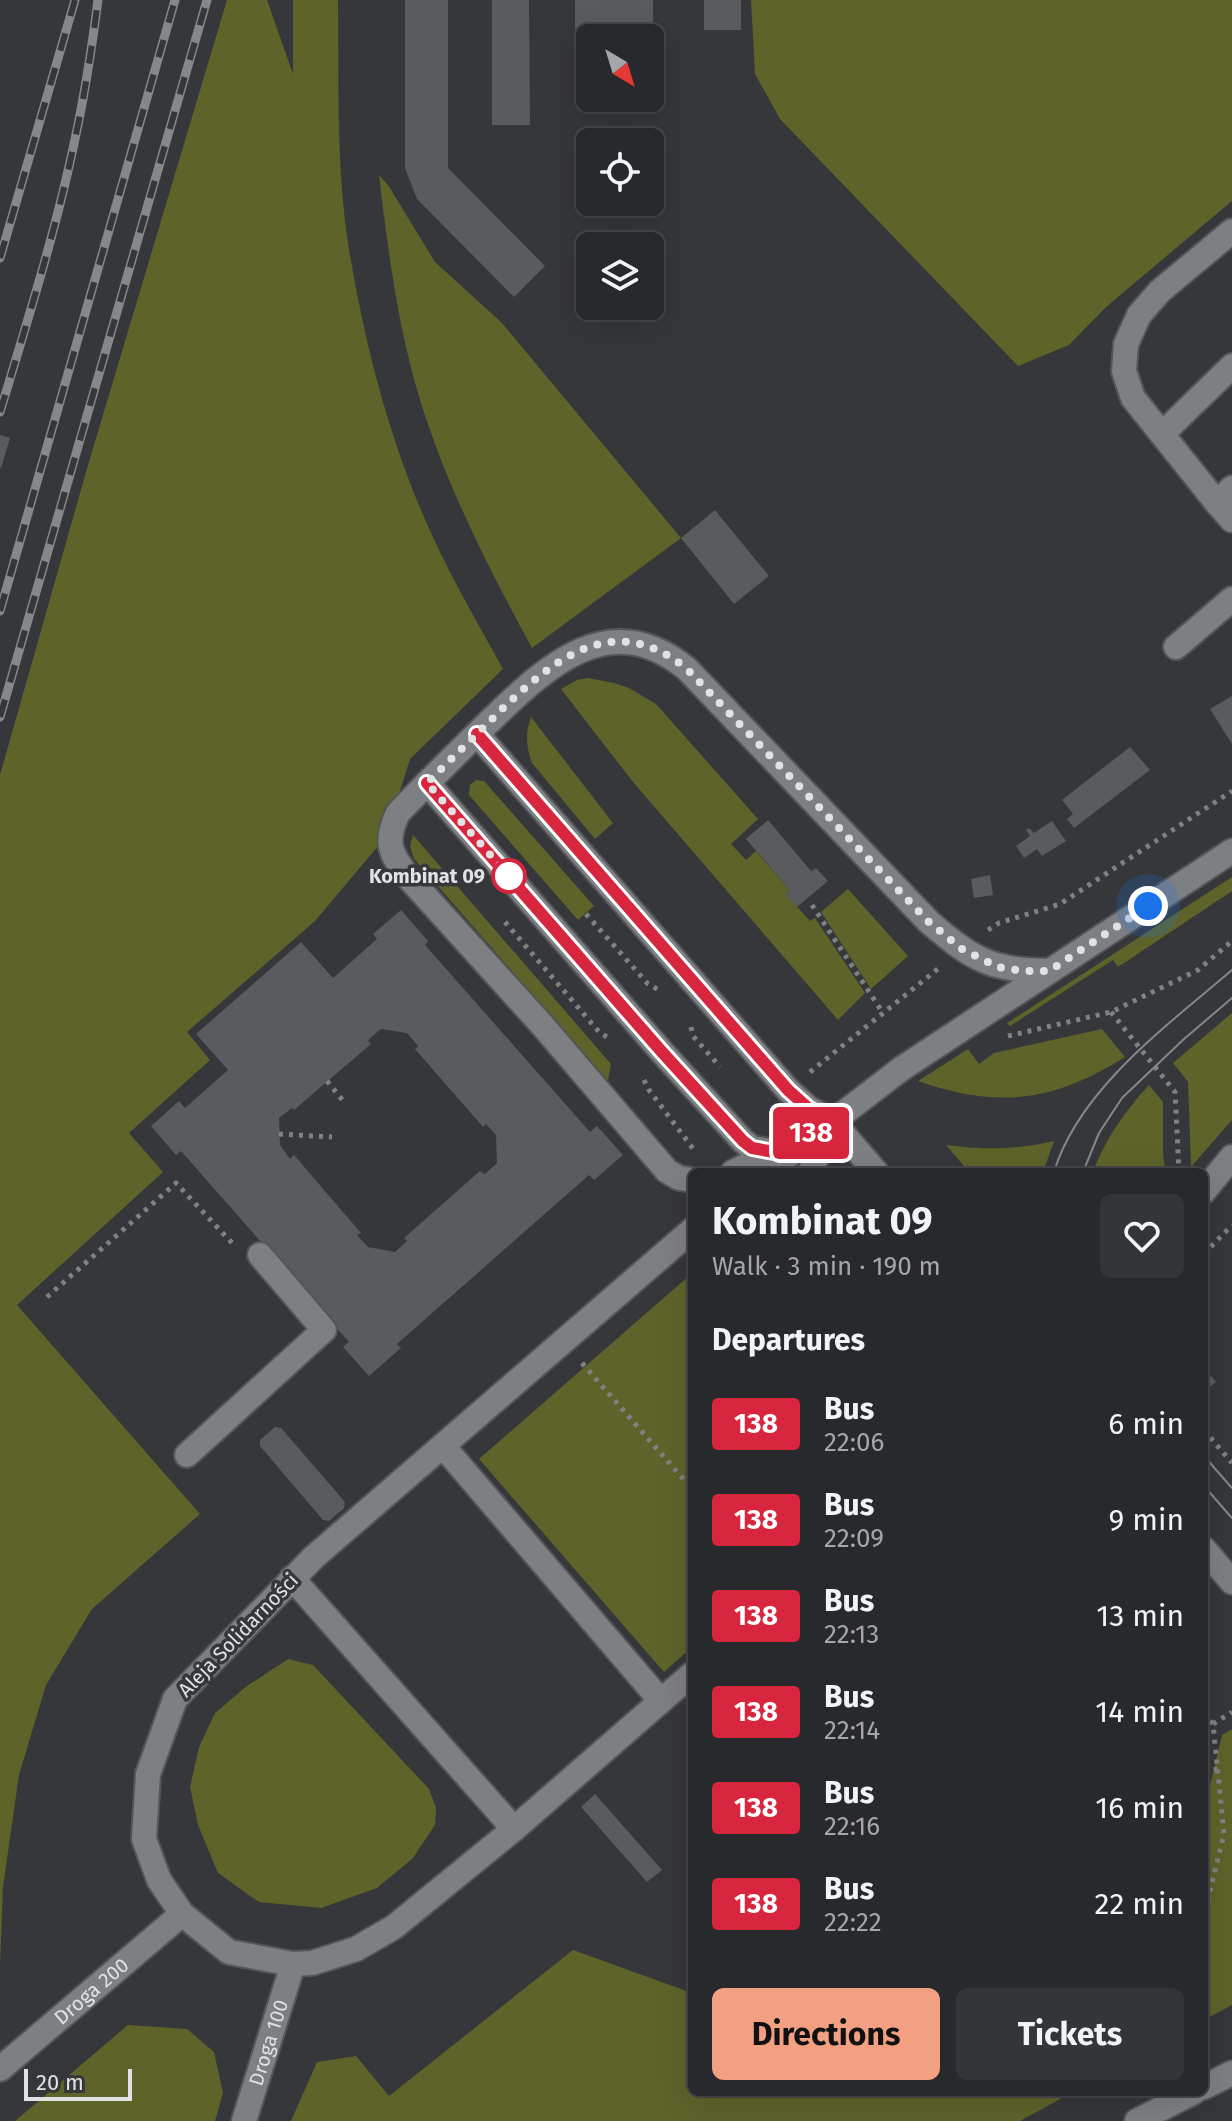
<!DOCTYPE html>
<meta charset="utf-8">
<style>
body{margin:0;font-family:"Fira Sans",sans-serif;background:#343538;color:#f1f3f6;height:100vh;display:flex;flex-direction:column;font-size:30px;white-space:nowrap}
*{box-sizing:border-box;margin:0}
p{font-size:26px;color:#a5a6a9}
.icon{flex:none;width:44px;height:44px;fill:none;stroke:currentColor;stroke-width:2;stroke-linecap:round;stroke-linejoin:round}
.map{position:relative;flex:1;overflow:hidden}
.side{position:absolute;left:688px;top:1168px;width:520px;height:928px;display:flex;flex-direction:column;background:#28292c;border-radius:12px;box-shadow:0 8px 32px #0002,0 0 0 2px #444548}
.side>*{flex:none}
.badge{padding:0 16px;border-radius:6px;font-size:28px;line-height:52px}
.needle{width:52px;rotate:142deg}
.fabs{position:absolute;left:576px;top:24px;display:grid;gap:16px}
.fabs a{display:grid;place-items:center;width:88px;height:88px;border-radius:12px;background:#28292c;box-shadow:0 8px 32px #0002,0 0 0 2px #444548;font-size:40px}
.scale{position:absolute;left:24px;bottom:20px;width:108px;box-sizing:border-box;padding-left:8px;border:4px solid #e1e2e4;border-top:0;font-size:22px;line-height:28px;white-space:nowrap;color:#e1e2e4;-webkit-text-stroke:6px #35373a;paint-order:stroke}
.you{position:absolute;width:40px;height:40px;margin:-20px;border:6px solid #fff;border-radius:50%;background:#1a73e8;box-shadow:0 0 0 12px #1a73e833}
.map>.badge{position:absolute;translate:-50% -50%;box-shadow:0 0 0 4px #fff}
h2{padding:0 24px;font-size:30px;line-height:72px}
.round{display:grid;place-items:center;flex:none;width:84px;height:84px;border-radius:12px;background:#343538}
.overview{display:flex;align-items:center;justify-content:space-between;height:136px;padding:0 24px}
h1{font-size:38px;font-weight:700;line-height:60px}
.action{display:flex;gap:16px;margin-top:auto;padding:16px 24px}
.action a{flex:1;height:92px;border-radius:12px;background:#f2a081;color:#111;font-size:32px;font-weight:700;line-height:92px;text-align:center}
.action a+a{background:#343538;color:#f1f3f6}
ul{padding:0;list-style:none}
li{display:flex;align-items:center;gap:24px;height:96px;padding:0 24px}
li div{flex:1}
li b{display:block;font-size:30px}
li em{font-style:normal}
li .badge{min-width:88px;font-weight:700;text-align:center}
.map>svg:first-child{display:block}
.green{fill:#5e632a}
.building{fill:#595b5e;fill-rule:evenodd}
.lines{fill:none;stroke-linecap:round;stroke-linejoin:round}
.minor-casing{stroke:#535558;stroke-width:28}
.path{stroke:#7f8183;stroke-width:5;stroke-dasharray:4 6;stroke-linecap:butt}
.minor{stroke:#7d7f83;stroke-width:24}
.tram{stroke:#858789;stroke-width:2}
.rail-casing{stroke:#858789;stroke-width:9}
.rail{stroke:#35373a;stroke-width:6;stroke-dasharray:18;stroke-linecap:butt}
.line-casing{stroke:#fff;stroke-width:18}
.line{stroke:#d7263d;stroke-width:12}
.walk{stroke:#e1e2e4;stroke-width:8;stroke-dasharray:0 14.4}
.stop-dot{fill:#fff;stroke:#d7263d;stroke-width:4}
.labels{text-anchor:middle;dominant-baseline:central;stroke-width:7;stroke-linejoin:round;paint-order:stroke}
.stop-label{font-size:20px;font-weight:bold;fill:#e1e2e4;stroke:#35373a;text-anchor:end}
.street-label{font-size:20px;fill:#e1e2e4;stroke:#35373a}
</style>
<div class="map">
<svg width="1232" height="2121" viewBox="0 0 1232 2121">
<rect width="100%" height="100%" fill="#35373a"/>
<path class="green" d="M227,0H267L293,74V0H338C339,82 336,168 349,249C365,346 391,446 432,535C453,581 479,625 503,669L410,759L385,838L315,921L187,1032L210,1060L129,1133L163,1172L17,1305L200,1514L92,1609L46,1685L19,1775L3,1887L0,1967V775L88,465Z
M751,0H1232V201L1106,307L1069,345L1018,366L780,119L755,74Z
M379,175L388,185L435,262L502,323L681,538L532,648C489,569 448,489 421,403C398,329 388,251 379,175Z
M588,678L614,683L629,688L656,704L758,819L731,844L746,860L756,851L790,890L786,894L810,921L815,918L865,993L838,1020L633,782L561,689L577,680Z
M531,717L613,823L595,839L532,763C526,746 525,733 531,717Z
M476,780L484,781L594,906L578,920L469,795L470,785Z
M413,835L611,1064L608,1081L414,859L410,846Z
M1232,877V891L1118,967L1113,960L1010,1026L1007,1023Z
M848,889L908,956L871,989L821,912Z
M1232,1013V1120L1191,1167L1188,1082L1173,1063Z
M1102,1029L1125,1057C1053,1102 998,1109 918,1081L968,1049L979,1064L994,1053Z
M1149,1085L1163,1102V1156L1166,1172H1093C1105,1139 1125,1111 1149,1085Z
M1054,1141L1043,1172H969L946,1145C987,1150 1014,1150 1054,1141Z
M690,1275L692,1278V1647L664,1672L479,1459Z
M288,1659L313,1665L429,1789L436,1808L435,1825L413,1858L377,1888L321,1908L259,1902L218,1873L198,1825L190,1787L199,1747L215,1713L247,1686Z
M1232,1729V2005L1204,2020V1810L1222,1735Z
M573,1950L692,1993V2092H1073L1020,2121H291L317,2062L356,2056L389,2096Z
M128,2025L187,2029L214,2052L223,2093L215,2121H15Z"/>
<path class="building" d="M405,0H448V168L545,266L514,297L417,199L405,168Z
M492,0H529L530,125H492Z
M575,0H653V39H575Z
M704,0H741V30H704Z
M0,435L10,438L1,468H0Z
M715,510L769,576L734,604L681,538Z
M1232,696V744L1210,709Z
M1130,747L1150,770L1074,828L1067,819L1073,814L1062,800Z
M768,820L811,871L816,868L828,881L797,907L785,894L790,890L746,839Z
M1052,821L1066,841L1042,856L1037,849L1024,858L1016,846L1030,836L1026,830L1029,828L1034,833Z
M990,875L993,895L974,898L971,879Z
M401,910L428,941L425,945L590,1132L597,1126L623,1155L594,1180L589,1175L397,1344L401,1348L369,1376L343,1347L349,1342L181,1151L176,1155L151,1126L179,1101L185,1108L228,1070L196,1034L301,942L333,978L377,939L373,934ZM381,1029L407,1033L418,1046L415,1049L483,1127L486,1124L496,1135L497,1163L485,1174L480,1171L404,1238L407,1241L395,1252L368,1247L357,1235L361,1233L294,1155L290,1159L280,1145L279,1118L292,1108L294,1110L371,1044L368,1040Z
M1204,1368L1216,1382L1207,1389L1208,1397L1204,1396Z
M275,1427L281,1428L345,1502L344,1508L329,1521L323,1520L260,1446V1440Z
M595,1794L662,1870L647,1882L581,1807Z"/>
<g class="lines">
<defs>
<g id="minor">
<path d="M1162,434L1232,366"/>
<path d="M1232,488L1217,503L1232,520"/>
<path d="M1217,503L1133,398L1124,371L1126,344L1139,315L1160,291L1232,231"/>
<path d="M1176,647L1232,599"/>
<path d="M477,734L788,1090L808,1108L833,1122L876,1172"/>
<path d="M427,783L662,1052L743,1141L752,1148L774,1152L833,1122"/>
<path d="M733,1172L774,1152"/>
<path d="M767,1172L901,1069L1232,851"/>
<path d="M810,1172L830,1128"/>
<path d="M692,1180L679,1178L667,1171L543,1026L408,877C390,853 384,842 398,813C428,782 458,752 489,722C546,667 609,605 687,669L929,922C972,959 991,971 1049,971"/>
<path d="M1204,1191L1232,1157"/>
<path d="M692,1230L314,1557L175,1699L148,1774L144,1839L159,1880L182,1914L229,1952L293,1964L312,1963L356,1949L394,1927L514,1829L692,1674"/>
<path d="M443,1446L661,1701"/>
<path d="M187,1455L324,1330L260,1255"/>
<path d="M1204,1549L1232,1582"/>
<path d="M292,1578L514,1829"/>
<path id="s1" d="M0,2069L182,1914"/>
<path d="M1204,2087L1232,2073"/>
<path id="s2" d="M244,2121L293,1964"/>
<path d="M1137,2121L1194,2092"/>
</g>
</defs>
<use href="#minor" class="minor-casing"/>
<path class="path" d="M812,905L883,1013
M586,914L648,984L659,990
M505,922L600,1033L607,1037
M988,930L999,923L1060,904L1232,791
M1111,1012L1175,1092L1179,1172
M691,1027L693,1036L720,1067
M1008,1036L1111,1012L1198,970L1232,941
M810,1072L939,968
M644,1080L649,1090L694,1150
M327,1081L345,1103
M279,1134L332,1137
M1204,1254L1232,1225
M47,1297L176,1183L233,1244
M582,1363L692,1489
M1204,1430L1232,1463
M1204,1713L1213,1724L1224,1834L1204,1915
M1213,1724L1232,1712
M1204,1772L1218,1769"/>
<use href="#minor" class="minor"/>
<path class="tram" d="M1054,1172C1079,1089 1168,1025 1232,970
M1083,1172L1099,1133L1122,1098L1184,1039L1232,998
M1204,1456L1232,1488
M1204,1486L1232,1518"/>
<defs>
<path id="rail" d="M0,258L75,0
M0,412C27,322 56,231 75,139C85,93 92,47 98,0
M0,611L175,0
M0,717L207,0"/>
</defs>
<use href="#rail" class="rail-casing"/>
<use href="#rail" class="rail"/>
</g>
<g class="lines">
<defs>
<path id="line" d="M427,783L662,1052L743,1141L752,1148L774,1152L833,1122L808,1108L788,1090L477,734"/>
</defs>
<use href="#line" class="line-casing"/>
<use href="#line" class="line"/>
<path class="walk" d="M509,876L427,783C450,760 474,737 497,714C553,660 613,608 687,669L929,922L962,949L998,967L1022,971H1049L1148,906"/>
</g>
<circle class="stop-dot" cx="509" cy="876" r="16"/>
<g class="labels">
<g class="stop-label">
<text x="485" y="876">Kombinat 09</text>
</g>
<g class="street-label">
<text transform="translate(238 1635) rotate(-46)">Aleja Solidarności</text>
<text stroke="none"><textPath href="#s1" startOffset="120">Droga 200</textPath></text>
<text stroke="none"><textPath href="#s2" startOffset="82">Droga 100</textPath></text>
</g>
</g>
</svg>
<div class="fabs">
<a><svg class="needle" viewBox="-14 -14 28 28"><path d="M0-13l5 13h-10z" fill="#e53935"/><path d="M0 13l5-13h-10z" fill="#a5a6a9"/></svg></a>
<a><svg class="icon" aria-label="locate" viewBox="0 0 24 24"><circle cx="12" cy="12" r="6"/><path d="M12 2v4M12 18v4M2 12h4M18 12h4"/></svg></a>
<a><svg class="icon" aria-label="layers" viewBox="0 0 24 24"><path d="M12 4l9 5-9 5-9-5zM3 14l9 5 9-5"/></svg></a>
</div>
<div class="scale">20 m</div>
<div class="you" style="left:1148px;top:906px"></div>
<b class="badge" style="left:811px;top:1133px;background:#d7263d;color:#fff">138</b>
<section class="side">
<div class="overview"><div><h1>Kombinat 09</h1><p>Walk · 3 min · 190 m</p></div><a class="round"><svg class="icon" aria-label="heart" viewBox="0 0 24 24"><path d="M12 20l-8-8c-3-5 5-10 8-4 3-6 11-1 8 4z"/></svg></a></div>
<h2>Departures</h2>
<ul>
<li><span class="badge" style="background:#d7263d;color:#fff">138</span><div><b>Bus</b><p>22:06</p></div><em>6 min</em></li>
<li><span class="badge" style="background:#d7263d;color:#fff">138</span><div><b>Bus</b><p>22:09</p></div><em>9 min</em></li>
<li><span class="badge" style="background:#d7263d;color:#fff">138</span><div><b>Bus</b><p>22:13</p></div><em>13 min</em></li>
<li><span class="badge" style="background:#d7263d;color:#fff">138</span><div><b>Bus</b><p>22:14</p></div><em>14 min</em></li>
<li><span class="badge" style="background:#d7263d;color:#fff">138</span><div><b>Bus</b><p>22:16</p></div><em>16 min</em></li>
<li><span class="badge" style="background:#d7263d;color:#fff">138</span><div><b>Bus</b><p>22:22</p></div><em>22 min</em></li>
</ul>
<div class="action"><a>Directions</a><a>Tickets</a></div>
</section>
</div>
